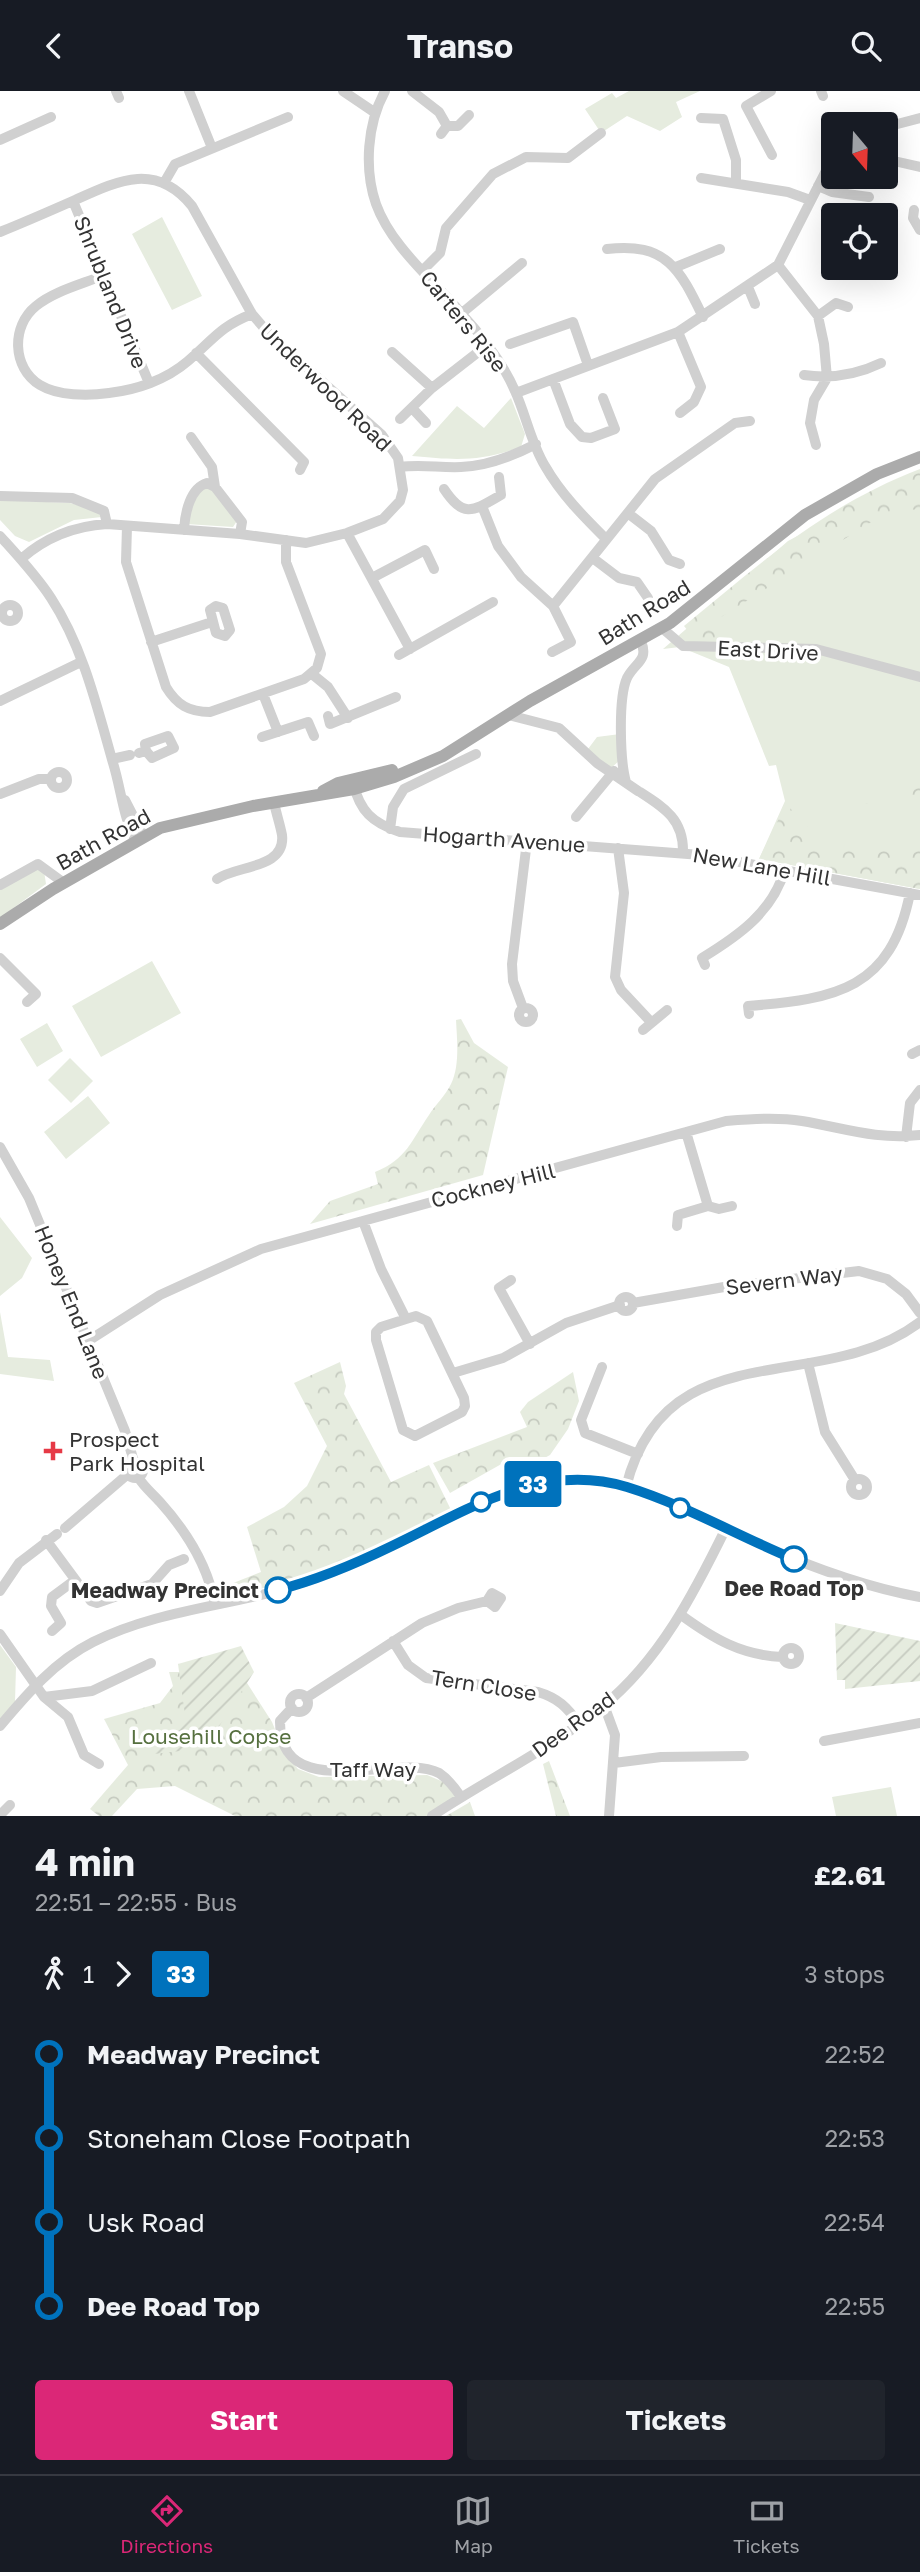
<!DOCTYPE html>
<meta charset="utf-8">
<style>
body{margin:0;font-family:"Golos Text",sans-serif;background:#20242c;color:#f1f3f6;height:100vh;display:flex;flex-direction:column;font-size:26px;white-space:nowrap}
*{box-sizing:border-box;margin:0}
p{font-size:23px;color:#9ea1a6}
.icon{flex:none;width:38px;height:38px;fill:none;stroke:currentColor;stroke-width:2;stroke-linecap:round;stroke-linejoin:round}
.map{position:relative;height:1725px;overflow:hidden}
.side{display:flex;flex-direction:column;background:#171b24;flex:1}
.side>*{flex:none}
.badge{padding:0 14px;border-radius:5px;font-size:24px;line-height:46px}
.needle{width:46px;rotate:161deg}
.buttons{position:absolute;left:821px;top:21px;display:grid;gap:14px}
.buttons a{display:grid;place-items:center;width:77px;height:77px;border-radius:7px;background:#171b24;box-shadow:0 7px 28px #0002;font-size:35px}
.map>.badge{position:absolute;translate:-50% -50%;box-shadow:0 0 0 4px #fff}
.legs{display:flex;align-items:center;gap:10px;height:77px;padding:0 35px;font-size:23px}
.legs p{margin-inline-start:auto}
.overview{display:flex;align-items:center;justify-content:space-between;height:119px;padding:0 35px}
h1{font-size:38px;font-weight:700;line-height:52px}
.action{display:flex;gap:14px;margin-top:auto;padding:14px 35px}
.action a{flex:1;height:80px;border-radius:7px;background:#db2777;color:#fff;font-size:28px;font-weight:700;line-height:80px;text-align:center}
.action a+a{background:#20242c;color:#f1f3f6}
ul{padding:0 35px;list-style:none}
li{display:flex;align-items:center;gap:24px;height:84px;font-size:26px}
li i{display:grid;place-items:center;width:10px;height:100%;margin:0 9px;background:currentColor}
li i::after{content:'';width:18px;height:18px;margin:-9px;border:5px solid;border-radius:50%;background:#171b24}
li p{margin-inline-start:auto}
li:first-child i{background:linear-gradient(#0000 50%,currentColor 0)}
li:last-child i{background:linear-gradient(currentColor 50%,#0000 0)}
header{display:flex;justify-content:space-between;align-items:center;height:91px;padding:0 35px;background:#171b24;font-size:32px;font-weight:700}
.tab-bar{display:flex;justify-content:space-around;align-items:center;height:98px;border-top:2px solid #363941;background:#171b24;font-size:19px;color:#9ea1a6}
.tab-bar a{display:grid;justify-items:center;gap:4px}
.tab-bar .on{color:#db2777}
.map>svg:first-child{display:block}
.green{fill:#e6ecdf}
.forest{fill:url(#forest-crowns)}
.garden{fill:url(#garden-furrows)}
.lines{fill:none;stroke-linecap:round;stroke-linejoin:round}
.minor{stroke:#d0d0d0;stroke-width:10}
.major{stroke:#ababab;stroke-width:12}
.line-1-casing{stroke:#fff;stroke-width:16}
.line-1{stroke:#0072bc;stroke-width:10}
.poi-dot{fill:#e63946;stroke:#fff;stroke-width:2.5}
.stop-1-dot{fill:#fff;stroke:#0072bc;stroke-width:3.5}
.labels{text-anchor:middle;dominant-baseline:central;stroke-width:7;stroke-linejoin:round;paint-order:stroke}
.street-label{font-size:21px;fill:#333;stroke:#fff}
.poi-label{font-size:21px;fill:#333;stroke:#fff;text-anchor:start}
.stop-label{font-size:21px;font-weight:bold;fill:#333;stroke:#fff}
.park-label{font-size:21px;fill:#56703f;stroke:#fff}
</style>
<header><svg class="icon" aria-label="back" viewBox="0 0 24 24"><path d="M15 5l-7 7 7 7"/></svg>Transo<svg class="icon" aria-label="search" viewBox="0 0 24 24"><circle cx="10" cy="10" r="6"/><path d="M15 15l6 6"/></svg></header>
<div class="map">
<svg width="920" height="1725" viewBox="0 0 920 1725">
<defs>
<pattern id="forest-crowns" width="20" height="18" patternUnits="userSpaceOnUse" patternTransform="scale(1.75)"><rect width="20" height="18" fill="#e6ecdf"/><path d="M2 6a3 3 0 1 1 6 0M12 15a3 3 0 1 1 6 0" fill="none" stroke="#c6cbc0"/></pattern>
<pattern id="garden-furrows" width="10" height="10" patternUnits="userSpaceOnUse" patternTransform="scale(1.75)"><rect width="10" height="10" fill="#e6ecdf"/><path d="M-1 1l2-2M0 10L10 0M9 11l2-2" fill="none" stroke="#c6cbc0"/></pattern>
</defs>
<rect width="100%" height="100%" fill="#fff"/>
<path class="green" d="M629,0H700L676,11L682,26L660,40L627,25L601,42L585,18L612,2L616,7Z
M162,126L202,205L172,219L132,143Z
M511,307L525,343L521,356C480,371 455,369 412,365L457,315L484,337Z
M920,380V798L759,768L785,710L776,674L769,675L729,576L680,556L663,558L788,450Z
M205,396L213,399L237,430L233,436L186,433L198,400Z
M0,409L70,412L100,420L102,426L74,429L29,451L15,445L0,429Z
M620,643V669L610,678L588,658L597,646Z
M34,778L44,780L46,793L0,827V798Z
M152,870L181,922L101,966L72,915Z
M47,932L63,960L37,976L20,948Z
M70,967L93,990L71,1012L48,989Z
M88,1005L110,1032L66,1068L44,1041Z
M0,1126L32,1167L22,1187L0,1205Z
M0,1221L8,1266L50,1269L54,1290L0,1283Z
M0,1554L16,1576L15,1611L0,1629Z
M891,1696L897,1725H836L832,1706Z"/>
<path class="forest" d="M920,378V418L887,421L718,528V548L697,551L684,535C762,471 824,415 920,378Z
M920,696V709L864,713Z
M786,713L829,758L904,760L920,756V798L759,768Z
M461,928L474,952L508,976L483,1084L310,1133L330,1110L378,1093L375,1081C407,1068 411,1050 429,1024C435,1014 446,1004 451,993C460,975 457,948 456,929Z
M340,1271L346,1295L344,1303L391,1391L429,1374L452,1421L321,1480L236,1505L223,1496L261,1481L247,1436L284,1416L307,1395L327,1355L294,1292Z
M573,1281L579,1310L568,1338L550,1364L541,1369L505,1371L450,1402L433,1372L527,1336L520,1321L528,1311Z
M231,1567L272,1631L285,1663L298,1678L319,1686L427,1684L446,1692L459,1705L427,1725H235L175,1695L137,1698L112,1725H99L90,1718L128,1674L104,1628L160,1612L173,1595L169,1581H188Z
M549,1670L570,1725H556L543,1673Z
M470,1711L475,1725H446Z"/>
<path class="garden" d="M835,1532L920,1550V1590L845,1598V1589H837Z
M241,1555L254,1581L211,1648L180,1660L154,1663L186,1631L178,1573Z"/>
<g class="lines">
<path class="minor" d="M116,0L119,7
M189,0L212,57
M343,0L374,21
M385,0C367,33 364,78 376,113C391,155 433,189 461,222C482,245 503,272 515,300C526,324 531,352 545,375C561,403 583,425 606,448
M412,0L439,21L447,35
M771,0L746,15L772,64
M821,0L823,5
M701,27L723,28L736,69V92
M886,36L920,27
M441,43L447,35H458L469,24
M886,48L894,70L920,76
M0,49L51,26
M701,87L788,101L810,109
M164,92L175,73L288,26
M818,95L832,101L869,106
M73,110L149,292
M914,119L913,127L920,139
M0,141C25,131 50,120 75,109C119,89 156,71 192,115L252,223L270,244L382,344L398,367L403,399L400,410L383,428L347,442L306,452L240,443L107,433C74,435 46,446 21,468
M607,158C666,151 680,178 703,226
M778,174L818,225L824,253L827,287L814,309L810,332L816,354
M676,176L720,158
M423,179L440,162L446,137L493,83L526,66L568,67L601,42
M104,184C83,193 54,200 36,215C11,235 12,277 40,294C58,305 88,305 109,302C136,299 166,289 188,270C213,249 219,236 252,223
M748,196L755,213
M462,222L522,172
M818,225L836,212L848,216
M678,241L701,296L694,311L680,322
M510,253L573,231L588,274
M392,261L432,297
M196,262L304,371L300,379
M804,284C832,288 856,284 881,272
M553,288L570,333L582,346L591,347L615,338L603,307
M516,302L678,241L778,174L833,66
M412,317L426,332
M400,328L432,297L486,255
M191,346L212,376L215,396
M400,376C421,373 440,377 461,376C488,375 513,365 536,353
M444,398C464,428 473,420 501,404L499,386
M0,405L72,407L104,420L107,433
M482,415L498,455L521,486L553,515L571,551L552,561
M629,423L651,440L669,469L680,473
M127,435L126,471L166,596C177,614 189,621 210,621L304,588L317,577L321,563L286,471V449
M184,439C185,422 190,397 207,392L215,396L242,431L240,443
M347,442L410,558
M0,445C18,465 36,484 51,507C83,556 97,616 113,672C121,698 123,725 135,749
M594,468L619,487L637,491L648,507
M372,487L425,459L434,478
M2 522a8 8 0 1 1 16 0a8 8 0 1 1-16 0Z
M216,515L223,517L230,539L225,545L216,542L210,519Z
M553,515L655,388L735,332L750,330
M662,537L683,555L816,558L920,586
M151,551L212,531
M399,564L493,511
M312,583L328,596L348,627
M263,603L278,641
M0,610L81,571
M509,624L559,637L597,672L638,700
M328,625L330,633L396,606
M262,646L308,631L314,645
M139,662L146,660L145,653L168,645L174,657L152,667L146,660
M112,668L130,664
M51 689a8 8 0 1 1 16 0a8 8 0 1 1-16 0Z
M626,691C620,670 618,607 627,587C635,571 649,570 641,550
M353,692C360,720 372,732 400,741L701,764L920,804
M640,701C665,717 684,729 683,762
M0,703L39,688H50
M125,709L143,744
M576,726L614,680
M390,738L393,716L404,698L476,663
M618,757L624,802L615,886L621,899L651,931
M217,788C237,774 286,778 282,744C280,733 276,722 274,711
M0,794L38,773L64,792
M0,867L36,903L27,911
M705,874L702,867C738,845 773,821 785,778
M519 924a7 7 0 1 1 14 0a7 7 0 1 1-14 0Z
M523,917L513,890L512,873L527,750
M749,923L748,915C837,908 891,898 910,802
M643,939L667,919
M912,963L920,959
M686,1041L708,1115L719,1118L732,1115
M906,1046L910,1012L920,999
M0,1056L29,1107L125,1340L134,1371
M363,1130L381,1178L406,1228L416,1225L427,1230L464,1307L465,1315L462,1321L415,1345L403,1339L376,1249V1241L381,1236L406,1228
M677,1135L678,1124L708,1115
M511,1189L499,1197L530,1253
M619 1213a7 7 0 1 1 14 0a7 7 0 1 1-14 0Z
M633,1212L724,1196L859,1180L887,1188L906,1203L920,1222
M88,1250L160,1204L261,1158L726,1030C751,1028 777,1026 802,1030C844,1037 876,1049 920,1044
M808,1272L825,1341L855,1389
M602,1276L581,1329L585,1342L638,1363
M453,1282L503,1267L566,1232L620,1214
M127 1379a8 8 0 1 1 16 0a8 8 0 1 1-16 0Z
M138,1386C144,1396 153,1403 160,1411C187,1441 208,1474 215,1514
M851 1396a8 8 0 1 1 16 0a8 8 0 1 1-16 0Z
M626,1396C666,1237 820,1307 920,1231
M65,1437L128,1383
M46,1449L91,1510L97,1512L152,1493L169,1474L184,1468
M0,1500L19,1472L57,1443
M681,1524C714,1548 741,1564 782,1566
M52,1540L61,1532L51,1515L52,1506L75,1489
M0,1543L44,1606L68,1626L84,1664L99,1673
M393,1550L408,1574L426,1587L538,1601C558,1607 567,1616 579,1633
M783 1565a8 8 0 1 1 16 0a8 8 0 1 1-16 0Z
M290 1612a9 9 0 1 1 18 0a9 9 0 1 1-18 0Z
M44,1606L92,1600L151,1572
M306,1607L422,1532L458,1517L487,1510L492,1502L501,1507L495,1516L487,1510
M604,1614L615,1644L609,1725
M292,1617L280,1630C279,1716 399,1660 439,1682C448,1688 455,1697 461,1706
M0,1635C27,1603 55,1570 93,1551C159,1518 233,1515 302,1493C396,1462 498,1377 597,1391C642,1397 686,1418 726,1438C787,1467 853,1494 920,1506
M824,1650L920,1632
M614,1672L661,1666L744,1665
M0,1724L10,1714
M432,1725C488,1688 550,1658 602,1616C660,1569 694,1502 726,1437"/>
<path class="major" d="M323,700L338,692L392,679
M0,833L53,798L160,737L253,715L354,698L394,686L443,665L530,610L670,532L805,424L877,383L920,366"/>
</g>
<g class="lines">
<defs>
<path id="line-1" d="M278,1499C317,1489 355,1473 392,1455C468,1419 540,1370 627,1396C685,1414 738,1445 794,1468"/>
</defs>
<use href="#line-1" class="line-1-casing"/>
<use href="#line-1" class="line-1"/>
</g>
<path class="poi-dot" d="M49.5 1349.5h7v7h7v7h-7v7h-7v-7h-7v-7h7z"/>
<g class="stop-1-dot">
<circle cx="481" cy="1411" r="9"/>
<circle cx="680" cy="1417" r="9"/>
<circle cx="794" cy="1468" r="12"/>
<circle cx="278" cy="1499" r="12"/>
</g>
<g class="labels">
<g class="street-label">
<text transform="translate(111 201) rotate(68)">Shrubland Drive</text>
<text transform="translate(464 230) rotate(51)">Carters Rise</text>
<text transform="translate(326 296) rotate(44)">Underwood Road</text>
<text transform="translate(644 521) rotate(-32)">Bath Road</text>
<text transform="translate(768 559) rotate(3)">East Drive</text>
<text transform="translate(103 748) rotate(-29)">Bath Road</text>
<text transform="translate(504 748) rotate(4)">Hogarth Avenue</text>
<text transform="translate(762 775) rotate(10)">New Lane Hill</text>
<text transform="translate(493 1094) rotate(-14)">Cockney Hill</text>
<text transform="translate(784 1189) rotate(-7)">Severn Way</text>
<text transform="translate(72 1211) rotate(68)">Honey End Lane</text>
<text transform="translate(484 1594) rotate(9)">Tern Close</text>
<text transform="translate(573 1633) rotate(-36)">Dee Road</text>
<text x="373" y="1678">Taff Way</text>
</g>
<g class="poi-label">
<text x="69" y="1348">Prospect<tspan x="69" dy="24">Park Hospital</tspan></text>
</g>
<g class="stop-label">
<text x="794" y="1497">Dee Road Top</text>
<text x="259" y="1499" text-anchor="end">Meadway Precinct</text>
</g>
<g class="park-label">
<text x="211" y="1645">Lousehill Copse</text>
</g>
</g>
</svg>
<div class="buttons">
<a><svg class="needle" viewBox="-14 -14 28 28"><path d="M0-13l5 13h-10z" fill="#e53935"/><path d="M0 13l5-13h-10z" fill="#9ea1a6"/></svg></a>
<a><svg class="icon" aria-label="locate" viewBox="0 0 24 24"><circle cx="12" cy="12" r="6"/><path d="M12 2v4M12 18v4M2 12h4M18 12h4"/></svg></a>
</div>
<b class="badge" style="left:533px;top:1393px;background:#0072bc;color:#fff">33</b>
</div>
<section class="side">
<div class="overview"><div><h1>4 min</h1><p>22:51 – 22:55 · Bus</p></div><b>£2.61</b></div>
<div class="legs"><svg class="icon" aria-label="walk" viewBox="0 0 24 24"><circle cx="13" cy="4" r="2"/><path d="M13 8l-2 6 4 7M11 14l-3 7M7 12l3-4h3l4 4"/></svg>1<svg class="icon" aria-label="forward" viewBox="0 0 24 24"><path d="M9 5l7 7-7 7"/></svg><b class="badge" style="background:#0072bc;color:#fff">33</b><p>3 stops</p></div>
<ul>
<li><i style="color:#0072bc"></i><b>Meadway Precinct</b><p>22:52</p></li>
<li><i style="color:#0072bc"></i><span>Stoneham Close Footpath</span><p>22:53</p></li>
<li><i style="color:#0072bc"></i><span>Usk Road</span><p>22:54</p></li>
<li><i style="color:#0072bc"></i><b>Dee Road Top</b><p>22:55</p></li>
</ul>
<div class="action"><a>Start</a><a>Tickets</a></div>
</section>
<nav class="tab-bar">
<a class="on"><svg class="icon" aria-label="directions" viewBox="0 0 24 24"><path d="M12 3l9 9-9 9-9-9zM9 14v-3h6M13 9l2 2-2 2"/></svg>Directions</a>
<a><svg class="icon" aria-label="map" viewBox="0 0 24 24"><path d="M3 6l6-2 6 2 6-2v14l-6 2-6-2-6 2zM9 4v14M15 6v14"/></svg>Map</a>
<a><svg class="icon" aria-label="tickets" viewBox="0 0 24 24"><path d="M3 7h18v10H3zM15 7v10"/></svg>Tickets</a>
</nav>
